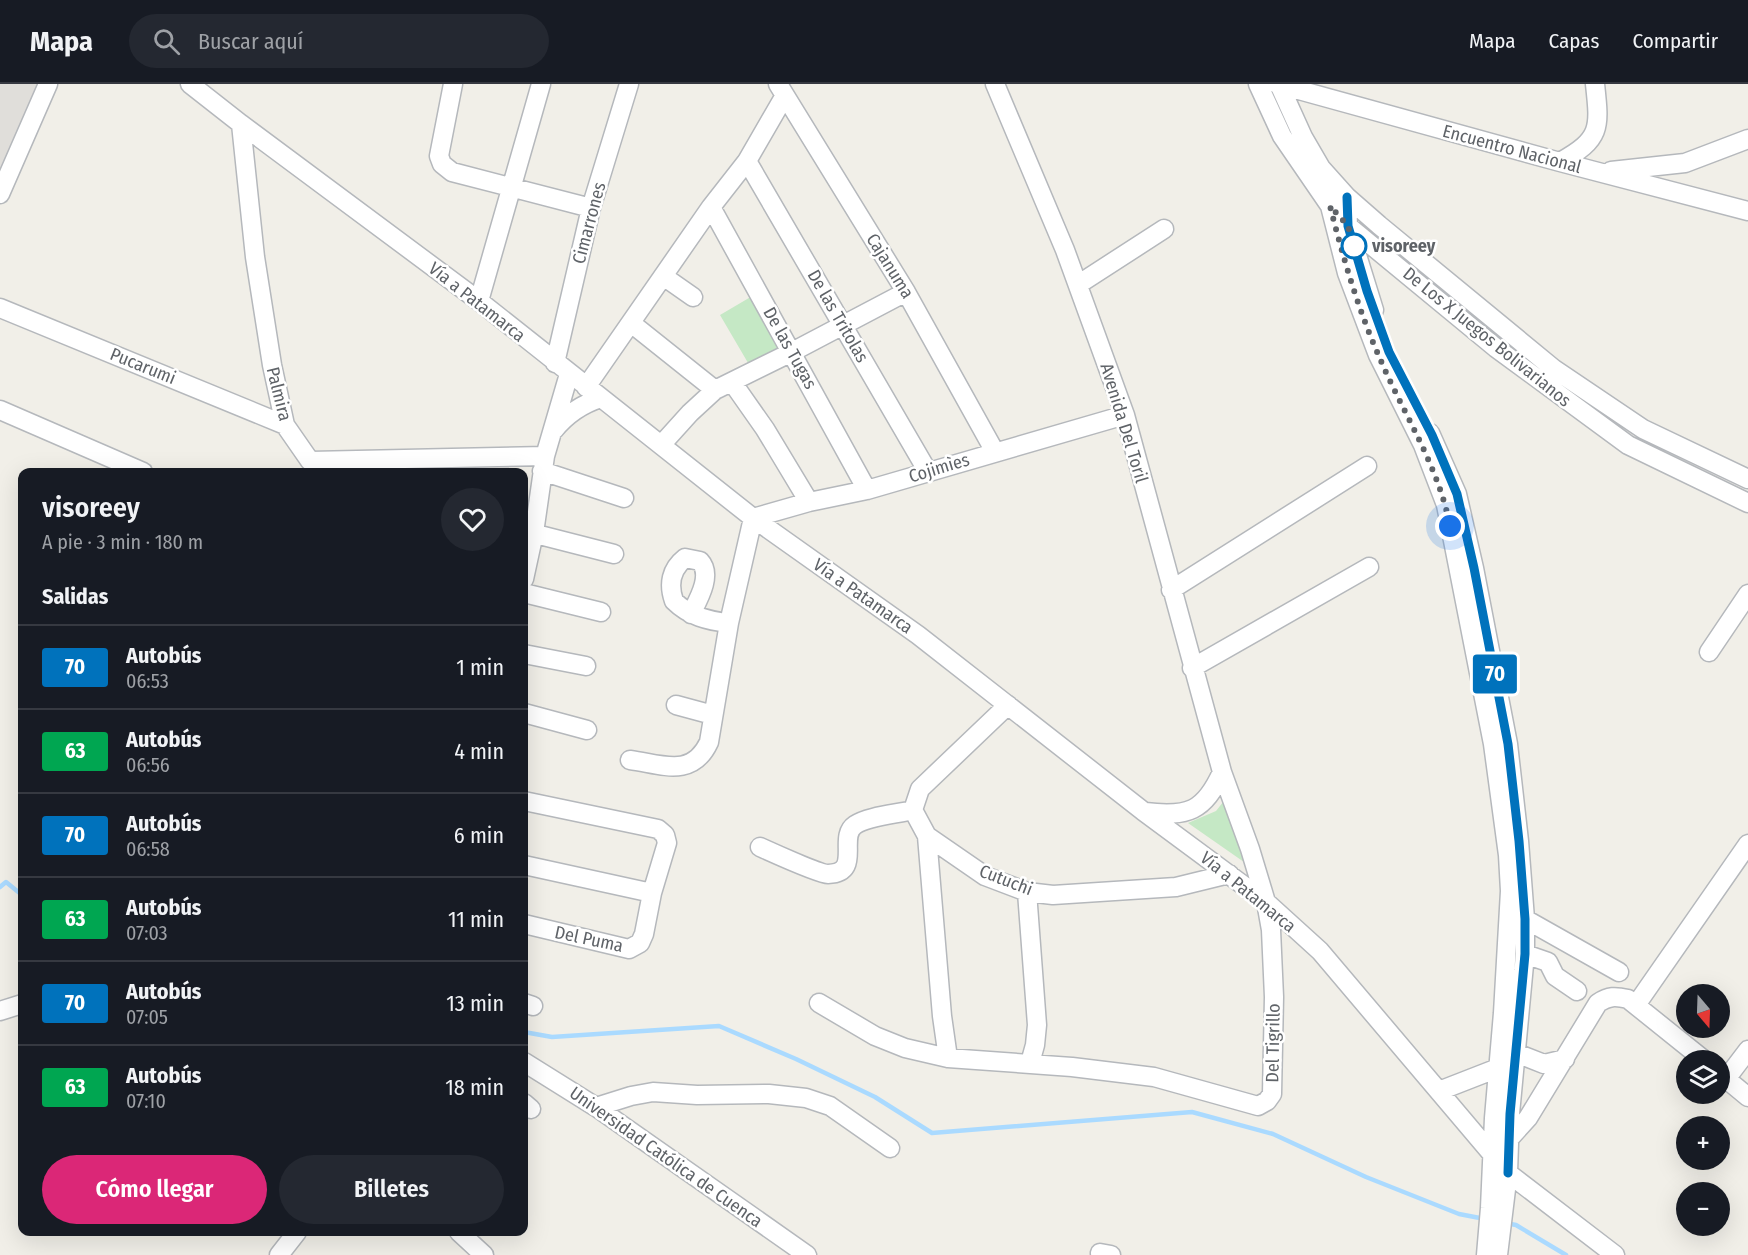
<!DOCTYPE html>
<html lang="es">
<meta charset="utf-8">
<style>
body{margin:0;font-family:"Fira Sans Condensed",sans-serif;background:#242831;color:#f1f3f6;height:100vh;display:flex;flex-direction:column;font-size:22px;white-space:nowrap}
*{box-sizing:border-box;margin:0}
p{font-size:20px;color:#9ea1a6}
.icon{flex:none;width:33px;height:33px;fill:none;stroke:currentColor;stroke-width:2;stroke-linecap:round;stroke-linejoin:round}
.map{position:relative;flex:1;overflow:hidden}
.details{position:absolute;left:18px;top:384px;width:510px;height:768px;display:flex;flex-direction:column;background:#171b24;border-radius:12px;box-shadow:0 6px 24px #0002}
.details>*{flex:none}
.badge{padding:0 12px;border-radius:4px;font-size:21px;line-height:39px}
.needle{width:39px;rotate:161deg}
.controls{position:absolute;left:1676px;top:900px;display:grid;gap:12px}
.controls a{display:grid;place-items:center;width:54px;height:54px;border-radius:50%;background:#171b24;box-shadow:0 6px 24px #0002;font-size:30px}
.you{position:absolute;width:30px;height:30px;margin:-15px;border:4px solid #fff;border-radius:50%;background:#1a73e8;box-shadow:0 0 0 9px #1a73e833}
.map>.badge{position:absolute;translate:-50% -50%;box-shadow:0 0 0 3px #fff}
h2{padding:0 24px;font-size:22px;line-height:54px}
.round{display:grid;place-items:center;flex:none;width:63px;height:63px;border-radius:32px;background:#242831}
.headline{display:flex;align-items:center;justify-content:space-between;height:102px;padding:0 24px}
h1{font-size:28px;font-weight:600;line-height:45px}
.button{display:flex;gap:12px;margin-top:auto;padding:12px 24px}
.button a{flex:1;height:69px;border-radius:36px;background:#db2777;color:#fff;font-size:24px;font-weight:600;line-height:69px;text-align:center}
.button a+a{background:#242831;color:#f1f3f6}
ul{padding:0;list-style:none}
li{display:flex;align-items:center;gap:18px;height:84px;padding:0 24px;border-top:2px solid #363941}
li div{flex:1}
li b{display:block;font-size:22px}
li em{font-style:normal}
li .badge{min-width:66px;font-weight:700;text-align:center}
header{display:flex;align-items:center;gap:36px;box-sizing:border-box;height:84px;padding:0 30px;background:#171b24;border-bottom:2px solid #363941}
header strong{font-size:28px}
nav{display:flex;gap:33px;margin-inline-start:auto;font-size:21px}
.search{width:420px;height:54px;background:#242831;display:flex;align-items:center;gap:15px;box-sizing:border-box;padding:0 21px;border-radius:33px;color:#9ea1a6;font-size:22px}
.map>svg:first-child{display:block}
.industrial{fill:#e0deda}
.green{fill:#c5e8c5}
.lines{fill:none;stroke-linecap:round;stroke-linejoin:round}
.stream{stroke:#aadaff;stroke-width:4.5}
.minor-casing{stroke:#b5b8bc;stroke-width:21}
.minor{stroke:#fff;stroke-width:18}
.line-casing{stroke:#fff;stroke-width:14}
.line{stroke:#0072bc;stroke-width:9}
.walk{stroke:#5f6368;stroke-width:6;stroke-dasharray:0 10.8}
.stop-dot{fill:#fff;stroke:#0072bc;stroke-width:3}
.labels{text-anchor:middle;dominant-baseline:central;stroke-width:5;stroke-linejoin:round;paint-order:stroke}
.street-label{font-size:18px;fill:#5f6368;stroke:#fff}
.stop-label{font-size:18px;font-weight:bold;fill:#5f6368;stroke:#fff;text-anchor:start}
</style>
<header>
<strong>Mapa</strong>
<div class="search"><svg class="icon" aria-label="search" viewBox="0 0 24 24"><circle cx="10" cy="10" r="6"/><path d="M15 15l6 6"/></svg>Buscar aquí</div>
<nav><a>Mapa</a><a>Capas</a><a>Compartir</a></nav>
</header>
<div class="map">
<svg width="1748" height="1171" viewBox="0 0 1748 1171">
<rect width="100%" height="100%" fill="#f1efe8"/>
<path class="industrial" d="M0,0H38L0,95Z"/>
<path class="green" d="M754,211L785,264L751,284L720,231Z
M1227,713L1254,785L1188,739L1216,727Z"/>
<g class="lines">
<path class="stream" d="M0,803L6,798L22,811
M524,948L552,953L719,942L796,975L875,1013L932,1049L1192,1028L1273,1050L1366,1093L1459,1130L1485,1135
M1505,1139L1516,1141L1566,1171"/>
<defs>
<path id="minor" d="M190,0L241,40L479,217L753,434L918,551L1143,727L1266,818L1320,867L1508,1089L1615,1171
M453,0L439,72L442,80L452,88L591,124
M778,0L906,208L995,368
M1258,0L1282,52L1330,122L1348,142L1496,264L1628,361L1748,419
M1277,0L1560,78L1748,127
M1279,0L1303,53L1321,84L1347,113L1379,141L1554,285L1643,345L1748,395
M241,40L255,173L272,281L285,341L310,377
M747,77L928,388
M1560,78C1601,55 1600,45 1595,0
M1611,87L1685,79L1748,55
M1328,92L1330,122L1347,189L1378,271L1423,361L1446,421L1493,660L1508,771L1510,807L1503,929L1494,1034L1490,1124L1486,1171
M0,110L48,0
M1347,113L1348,142L1374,226
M711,123L867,406
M663,192L693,213
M1079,200L1164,145
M479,217L541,0
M0,224L285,341
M631,239L715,306
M555,279L591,124L629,0
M732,298L765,345L809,418
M586,303L711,123L747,77L784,13
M0,326L143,388
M554,346C567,330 582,320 601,314
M1430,349L1457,410L1474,484L1508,660L1519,757L1525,835V870L1510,1030L1508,1089L1498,1171
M662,360L690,329L715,306L792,268L906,208
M310,377L545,372
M542,387L624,414
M524,447L614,470
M524,495L534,449L545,372L569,290
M1171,506L1367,382
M524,509L601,528
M691,530C698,516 713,491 700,477L685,474C671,485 668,500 674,517C689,532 708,537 729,539
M1709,568L1748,510
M524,570L586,582
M1192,584L1369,483
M676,621L713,631
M1008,621L920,705L913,726L927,752L985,792L1027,808L1053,811L1176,803L1229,790
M524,629L587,646
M630,676C661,680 692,695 709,658L729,539L753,434L809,418L867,406L1125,331
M524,717L658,745L665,751L667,759L652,809L644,850L640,859L629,865L524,840
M1145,728C1188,733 1204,728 1222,688
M927,752L942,932L948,974
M760,763C771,768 820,790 828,790C863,789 837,753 855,741C868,732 898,730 913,726
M524,781L652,809
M1027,808L1037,941L1035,961L1030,979
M1525,835L1619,888
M1525,870L1548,878L1555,892L1577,907
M524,919L533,922
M819,919L875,952L905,964L948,974L1072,983L1154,993L1258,1022L1267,1017L1272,1010L1274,913L1271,846L1266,818L1250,765L1222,688L1125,331L1065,166L995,0
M1636,921L1748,760
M0,927L22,920
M1516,969L1544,980L1565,975
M524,978L596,1023L807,1171
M1719,989L1748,1013
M1726,995L1748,966
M1439,1007L1498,984
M524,1019L531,1025
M596,1023L631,1012L653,1008L697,1011L769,1010L806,1014L830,1022L890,1064
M1503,1055H1509L1528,1034L1598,919C1609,912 1615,912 1628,915L1704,976
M459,1148L484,1171
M1100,1169L1111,1171
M279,1171L297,1148"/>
</defs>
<use href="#minor" class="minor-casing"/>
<use href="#minor" class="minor"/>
</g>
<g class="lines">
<defs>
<path id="line" d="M1347,113L1348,142L1367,207L1389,268L1432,351L1457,410L1474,484L1508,660L1519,757L1525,835V870L1510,1030L1508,1089"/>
</defs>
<use href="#line" class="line-casing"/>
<use href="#line" class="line"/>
<path class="walk" d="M1354,162V164L1348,142L1330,122C1343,173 1357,222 1378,270C1402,328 1438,380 1450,442"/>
</g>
<circle class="stop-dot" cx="1354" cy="162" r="12"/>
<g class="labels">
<g class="street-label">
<text transform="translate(1512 65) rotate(15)">Encuentro Nacional</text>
<text transform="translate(589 139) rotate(-75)">Cimarrones</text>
<text transform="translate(890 182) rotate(58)">Cajanuma</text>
<text transform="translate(477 218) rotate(38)">Vía a Patamarca</text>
<text transform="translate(838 232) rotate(60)">De las Tritolas</text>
<text transform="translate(1487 253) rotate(39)">De Los X Juegos Bolivarianos</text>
<text transform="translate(790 264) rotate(61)">De las Tugas</text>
<text transform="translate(143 282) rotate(22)">Pucarumi</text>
<text transform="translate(279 310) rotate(76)">Palmira</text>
<text transform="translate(1124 339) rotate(73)">Avenida Del Toril</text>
<text transform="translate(939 384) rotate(-17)">Cojimìes</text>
<text transform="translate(863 512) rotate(35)">Vía a Patamarca</text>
<text transform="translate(1006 796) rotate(21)">Cutuchi</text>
<text transform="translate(1248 808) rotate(39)">Vía a Patamarca</text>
<text transform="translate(589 855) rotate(12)">Del Puma</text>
<text transform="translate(1273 959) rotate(-89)">Del Tigrillo</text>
<text transform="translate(666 1073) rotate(35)">Universidad Católica de Cuenca</text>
</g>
<g class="stop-label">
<text x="1372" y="162">visoreey</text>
</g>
</g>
</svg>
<div class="controls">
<a><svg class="needle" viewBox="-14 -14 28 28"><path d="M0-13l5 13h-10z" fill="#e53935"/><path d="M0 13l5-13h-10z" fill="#9ea1a6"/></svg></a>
<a><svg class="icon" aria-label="layers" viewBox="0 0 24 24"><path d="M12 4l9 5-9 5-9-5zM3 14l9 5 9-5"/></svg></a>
<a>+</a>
<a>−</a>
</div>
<div class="you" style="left:1450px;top:442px"></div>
<b class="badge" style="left:1495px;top:590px;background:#0072bc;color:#fff">70</b>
<section class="details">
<div class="headline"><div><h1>visoreey</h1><p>A pie · 3 min · 180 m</p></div><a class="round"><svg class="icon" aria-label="heart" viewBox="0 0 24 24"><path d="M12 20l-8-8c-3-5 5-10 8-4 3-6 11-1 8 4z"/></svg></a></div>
<h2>Salidas</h2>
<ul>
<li><span class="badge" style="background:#0072bc;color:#fff">70</span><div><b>Autobús</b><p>06:53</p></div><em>1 min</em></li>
<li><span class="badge" style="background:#00a651;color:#fff">63</span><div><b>Autobús</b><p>06:56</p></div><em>4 min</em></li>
<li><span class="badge" style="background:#0072bc;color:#fff">70</span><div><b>Autobús</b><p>06:58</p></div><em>6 min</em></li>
<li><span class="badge" style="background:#00a651;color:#fff">63</span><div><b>Autobús</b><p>07:03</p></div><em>11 min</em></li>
<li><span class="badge" style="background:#0072bc;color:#fff">70</span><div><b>Autobús</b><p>07:05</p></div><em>13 min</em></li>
<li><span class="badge" style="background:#00a651;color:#fff">63</span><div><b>Autobús</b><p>07:10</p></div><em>18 min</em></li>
</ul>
<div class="button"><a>Cómo llegar</a><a>Billetes</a></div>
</section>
</div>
